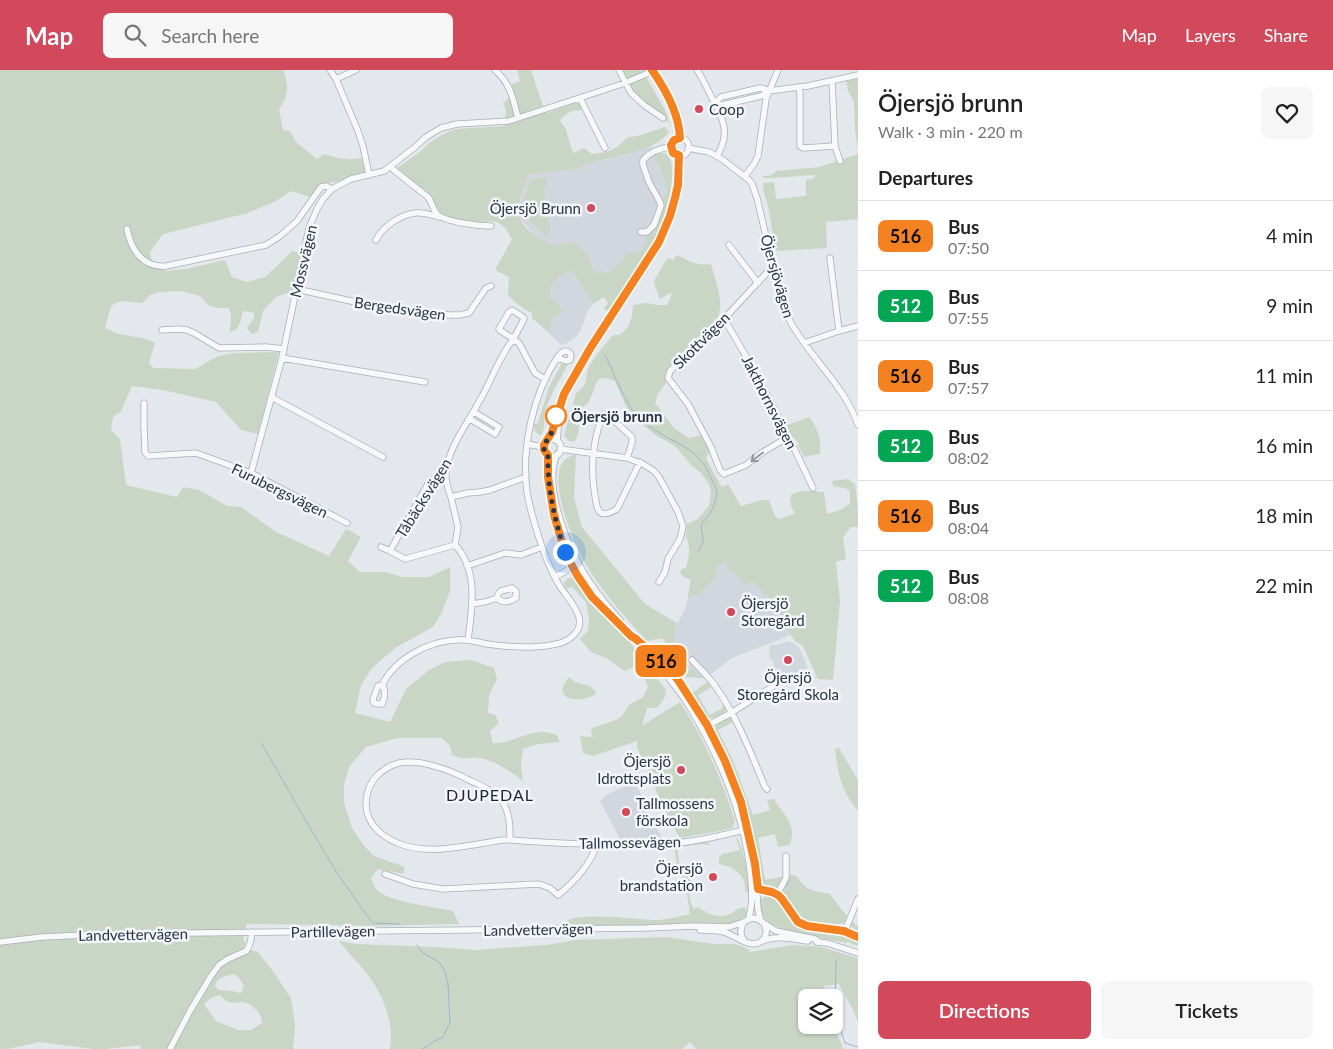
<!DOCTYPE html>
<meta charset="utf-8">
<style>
body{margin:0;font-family:Lato,sans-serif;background:#f6f6f6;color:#222;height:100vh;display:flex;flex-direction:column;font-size:19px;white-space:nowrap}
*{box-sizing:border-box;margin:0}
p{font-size:16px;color:#767676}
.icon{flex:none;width:28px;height:28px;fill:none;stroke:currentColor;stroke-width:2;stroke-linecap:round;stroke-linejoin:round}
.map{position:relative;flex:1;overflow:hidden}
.details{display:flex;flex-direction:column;background:#fff;width:475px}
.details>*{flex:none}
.badge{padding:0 10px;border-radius:8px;font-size:18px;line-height:32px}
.tools{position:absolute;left:798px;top:919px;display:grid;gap:10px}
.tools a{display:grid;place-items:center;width:45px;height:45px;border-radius:8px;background:#fff;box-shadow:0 1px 4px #0004;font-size:25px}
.you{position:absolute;width:25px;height:25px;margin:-12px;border:4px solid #fff;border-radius:50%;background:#1a73e8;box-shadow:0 0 0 8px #1a73e833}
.map>.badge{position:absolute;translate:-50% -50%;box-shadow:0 0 0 2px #fff}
h2{padding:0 20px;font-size:19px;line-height:45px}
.round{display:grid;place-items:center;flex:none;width:52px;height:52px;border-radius:8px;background:#f6f6f6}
.overview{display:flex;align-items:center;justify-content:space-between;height:85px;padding:0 20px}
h1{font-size:24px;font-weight:600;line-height:38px}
.cta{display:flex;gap:10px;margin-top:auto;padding:10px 20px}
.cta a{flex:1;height:58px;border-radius:8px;background:#d1495b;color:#fff;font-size:20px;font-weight:600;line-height:58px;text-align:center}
.cta a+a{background:#f6f6f6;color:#222}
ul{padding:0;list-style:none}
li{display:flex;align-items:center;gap:15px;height:70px;padding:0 20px;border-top:1px solid #e0e0e0}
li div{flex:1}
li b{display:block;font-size:19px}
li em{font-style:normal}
li .badge{min-width:55px;font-weight:700;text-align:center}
header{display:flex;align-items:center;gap:30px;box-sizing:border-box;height:70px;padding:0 25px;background:#d1495b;color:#fff}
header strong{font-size:24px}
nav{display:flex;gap:28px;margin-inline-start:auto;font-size:18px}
.search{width:350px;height:45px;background:#f6f6f6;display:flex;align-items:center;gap:12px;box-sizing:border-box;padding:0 18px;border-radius:8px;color:#767676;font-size:19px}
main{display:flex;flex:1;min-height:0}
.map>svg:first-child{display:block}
.built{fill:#d2d6de}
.green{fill:#c9d6c5;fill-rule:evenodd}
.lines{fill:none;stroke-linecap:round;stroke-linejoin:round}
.stream{stroke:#9fb4cc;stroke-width:1}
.minor-casing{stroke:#a9aeb7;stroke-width:7}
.minor{stroke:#f7f8fa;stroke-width:5.5}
.oneway{stroke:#9196a0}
.line-casing{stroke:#fff;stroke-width:11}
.line{stroke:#f58220;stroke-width:8}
.walk{stroke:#2b3445;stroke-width:5;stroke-dasharray:0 9}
.poi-dot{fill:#d1495b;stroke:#f4f6f9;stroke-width:2}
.stop-dot{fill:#fff;stroke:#f58220;stroke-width:2.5}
.labels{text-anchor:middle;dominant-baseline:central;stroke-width:5;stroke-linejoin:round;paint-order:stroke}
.poi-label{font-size:15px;fill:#2b3445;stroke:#f4f6f9;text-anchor:start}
.street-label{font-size:15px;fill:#2b3445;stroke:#f4f6f9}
.stop-label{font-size:15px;font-weight:bold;fill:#2b3445;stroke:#f4f6f9;text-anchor:start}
.neighbourhood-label{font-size:16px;letter-spacing:1px;fill:#1d2536;stroke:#f4f6f9}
</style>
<header>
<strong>Map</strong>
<div class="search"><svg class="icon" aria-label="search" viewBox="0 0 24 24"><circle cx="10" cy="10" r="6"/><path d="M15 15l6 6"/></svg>Search here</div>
<nav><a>Map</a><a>Layers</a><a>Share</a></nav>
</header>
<main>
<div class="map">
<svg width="858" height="979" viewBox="0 0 858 979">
<rect width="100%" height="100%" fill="#e4e7ec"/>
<path class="built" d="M652,75L655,90L660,97L667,122L666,126L663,132L659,150L651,164L646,166V177L641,182L626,184L615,199L602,203L595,202L592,198L591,192L574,172L550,175L536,166L519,148L518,140L525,115L529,105L576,99L582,97L586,94L626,85Z
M572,199L593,234L588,240L582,257L576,267L567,273L561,275L548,262L552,257L551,250L560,243L559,236L550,227L549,221L551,214L555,209Z
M724,491L726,492L728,500L734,503L745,515L753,511L765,523L777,537L790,564L781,569L732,588L710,605L703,607L681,606L675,599V586L672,585L674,579V560L686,537L691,509L698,504Z
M789,571L795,574L800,579L808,598L782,610L777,603L773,592L770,588L769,582L770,575H776Z
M633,713L634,717L637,716L649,740L646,741L648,744H650L663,770L620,769L600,731L608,724Z"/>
<path class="green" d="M0,0H283C289,16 289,25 279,39L283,60L290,61L296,72L317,89L324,84C338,89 349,90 363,88L366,104C352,107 338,114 323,113L310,127L291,121L276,131L248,143L163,164L150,182L152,192L166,201L186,199L225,190L232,207L247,212L265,207L277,196L292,181L300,183L293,221L276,227L263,241L258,262L252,264L247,258L254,248V243L243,241L240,253L237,259L230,262L231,243L228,238H217L208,235L200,226L181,221L159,222L150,225L143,233L120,231L111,236L105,258L119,264L147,269L155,273L149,293L153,298L195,299L218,286L235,283L279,282L258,364L241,360L216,332L163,320L132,316L121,341L113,347L111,360L120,369L126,415L177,427L183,417L199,420L227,436L241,437L276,462L329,486L346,459L361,467L348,491L360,502H386L402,507H429L450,497V521L441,544L433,557L395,578L372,598L361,615L355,643L390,652L406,619L429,600L445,592L471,590L494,598L497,609L489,625L488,643L495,645L499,653L490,661L493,673C509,674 524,663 540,662C546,661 552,664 557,665L560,672L538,674L523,679L521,694L523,711C511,702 496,691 480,688C471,687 461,690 452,685L450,676L442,668H397L366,677L349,697L344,715V733L352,758L364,776L374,786L405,797L403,804L378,799L371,808C372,811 373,813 374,816C383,833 435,836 453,841L459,854L377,856L247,854L243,868L245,872L244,878L258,882L272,900L291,928L295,956L293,978L295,979H140L141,975L105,979H93L40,972L7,979H0ZM234,904L239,908L244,916L242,922L239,923L233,921L219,920L215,916C217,907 226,906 234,904ZM220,925C223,928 225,931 229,932C233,934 237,932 241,932C253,933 261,942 262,953L251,960H238L216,951L204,934L211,928Z
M517,0H531L543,36L547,43L578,32L582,37L581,41C569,39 568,44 560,50L563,56L565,57L573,83L584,78L592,84L607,82L617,77L628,67L638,66L665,57L669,62C658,80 606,89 586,94L582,97L576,99L529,105C525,115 515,139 520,149C524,159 541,169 551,175L574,172C581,177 587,182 590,191C592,195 592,198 595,202C610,205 619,196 626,184C643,180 644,184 646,166L651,163L659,150L663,132L667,122L660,97L655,90L654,84C688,72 665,146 659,160C655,169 650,180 644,187C636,199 617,236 606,241L604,238L608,233L604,227L593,234L572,200C559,207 549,210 550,227L562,239L560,243L551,250L552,257L548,262L532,248V243C523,239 515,233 508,225L509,207L495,200L512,169L506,159L498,152L489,151L480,154L454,150L442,145L426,122L397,98L421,81L430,72L445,63L456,59L505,56L506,39L503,34L513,24L512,14L520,11Z
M622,0H642L666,42L670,55L664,46L646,33L632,20Z
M858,9V79L855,60L854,32L848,21L846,10Z
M858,81V149L826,152L827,178L776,181L768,136L764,122L763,113L774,112L776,129L806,126V110L814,108L815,105L773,108H763L762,106C768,106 773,106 776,101L820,97L855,85L858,83Z
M545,107L546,108L547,119H544L547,150C553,155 550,160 547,166C541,161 534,156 529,150C519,139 526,121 531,109Z
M677,185C689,191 697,196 711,194C716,212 724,231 718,248L669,297L665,304L666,313L658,324L655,333L674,358L689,368L703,365L710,381L706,388L714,404L722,417L728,414L741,436L762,430H769L775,446L780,449L795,443C790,436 789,431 792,424C803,419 812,421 824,422L827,444L838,441L850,434V421L845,418L833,416L832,411L848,409L855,414L858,440V457H851L843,467L846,489L836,492L840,532L833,610L818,609L803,576L795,571L790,564L777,537L753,512L745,515L734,503L728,500L726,492L724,491L722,494H718C718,509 702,525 688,528L691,510L682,506L680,502L682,499L686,498C689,490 691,475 686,468L687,454L698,449L709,436L711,421L709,414L701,403L692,396L675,376L657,366L638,351L626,336L615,311C593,301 597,317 589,331C586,336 580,338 576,342C575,348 577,348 579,354C580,359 578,365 576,370L573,372L569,371L564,366L576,323C592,312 583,306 590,295C596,284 605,275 613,265H620L628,257L632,246L633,235L646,233L658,235H667L672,224L670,223L660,229L654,213L655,209L666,190L669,188L673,190Z
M562,293L568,294C560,309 550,325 545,342C543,350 546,358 541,365H539L534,360V354L538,353L549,317Z
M810,347L818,362L820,371V384L804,387L798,375L799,374L791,364L787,355Z
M576,384L574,428L582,457L645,534L677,553C673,564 675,574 672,585H667C666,569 666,566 649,571L646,570C626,548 606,526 590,501C576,480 550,419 561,395C564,389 570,386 576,384Z
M568,508H573L594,536L626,567L666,620C665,629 662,633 656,638H647C646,644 643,648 643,655L680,632C704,669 722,709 735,751L732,758L715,762L680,768L671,753L637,678V671L593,686L583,683L580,666L593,667L591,662L592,658L616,650L622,646L629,635L643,627L648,617L642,604L636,598H631L624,601L608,589L591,582L580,569L588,561L589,549L586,532L572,517L566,519L564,513Z
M678,570L687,582L685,587L677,595L684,605L692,599L699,606L702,605L704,608L683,607L672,596L677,579Z
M569,607L575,612L590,616L596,622V624C581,634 549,631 569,607Z
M707,612L712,617L698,625L709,645L723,638L722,635H724L726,639L725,643L716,648H707L703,644L690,625Z
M730,648L733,649V652L718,660L732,688L753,745L770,740L767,730L774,729C784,746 797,753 790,775L778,777L775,764L758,768L765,810L785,806C783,809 781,816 778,817C772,820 764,815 761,811C755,776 749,743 736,710C730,692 720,677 713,661C716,654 722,650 730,648Z
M839,678L858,710V741C841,720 838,705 835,679Z
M735,766C745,777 747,805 749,821L746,822L745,821C747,804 733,797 719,794V788L722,784L740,780Z
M707,771L710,775L703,774L677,777L680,799L687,800L692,803C690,817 686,825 694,839L698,837C707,844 718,849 730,844C736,841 738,837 745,838L748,843L746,848L736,853L622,856L565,855V853C575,840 641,851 659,850C669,849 680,846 690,844L685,810L678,802L674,775Z
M788,805H792L798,807C803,820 817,822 830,824L841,839L856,855H858V861L850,856V853L846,851C840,855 837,855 830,855C811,855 788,843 783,823L788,813Z
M766,825L773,827L779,830L792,849L820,862L847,865L850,868H853L858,870V876L848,872L846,873L841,872C823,868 772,862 763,846C760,841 760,835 761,830Z
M667,867L713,874H734L742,876L748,879L750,882L794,875L821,877L858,888V952L854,942L839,914L824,916L825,927L806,928V955H834V954L843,979H696L690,972L682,979H390C394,952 384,927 368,905C359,893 348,883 339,871L356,874L434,877L477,880L546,875L575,870Z"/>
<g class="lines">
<path class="stream" d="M605,285C616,306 624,335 642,351C645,354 650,357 655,360C679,376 699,378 711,408C713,412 716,417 717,422C717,429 712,441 708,447C707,449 704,450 703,452C699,458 704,465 703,471C702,475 699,478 698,481
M262,674L303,746L337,803L371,851
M781,823L788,813V809
M373,853L399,854
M417,875L422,882L440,893L445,902L448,914L450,952L443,967L433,972L423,979
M836,890L835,936L839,955L845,973L858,977"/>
<defs>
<path id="minor" d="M330,0L336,9L358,61L363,76L369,105
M495,0C511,14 513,29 518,48
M619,0L631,23L644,35L663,48
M652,0C667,20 679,43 680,68
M697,0C703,9 707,18 712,28C723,49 731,63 717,86
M336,9L356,0
M799,17L800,23V76L803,78L835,76L832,11
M580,28L605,78
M715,33L722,35L761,26L768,21L808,16L858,5
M715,33L721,27L760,18L765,19L768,21
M671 77a9 9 0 1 1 18 0a9 9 0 1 1-18 0Z
M835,76L840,91
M688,78L709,82L722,89L749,110L752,114L757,128L781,230C785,241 789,252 796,261C816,293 846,319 858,355
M391,97L395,101L428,127C432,132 433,140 437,144C444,152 480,156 491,156
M745,106L754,94L758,86L766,29L778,0
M127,159C131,180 143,198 166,196L266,175L280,166L297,151L321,117L326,116L332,119
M641,162H647L654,155L661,136L660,132L649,112L643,95V90C650,82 661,78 671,77
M376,170C382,157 400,145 415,143C423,142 431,145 439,147
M729,175L758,213
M830,188L839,261
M773,196L724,249L670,301L668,308L688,334L711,377L720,400L724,404L746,395L763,382L788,367
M296,219L383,238L450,245H459L469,243L486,218L491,216
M724,249C757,303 786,360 813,418
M162,260L179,259L187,260L194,263L219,278L266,277L284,279
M513,271L512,268L501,261L499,259L509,242L512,240L523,247L524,249L514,268V270
M804,273L839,261L858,256
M282,288L425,312
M271,327L383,387
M144,333V357L145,382L148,386L196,383L251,403L347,453
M470,349L495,364L499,357L474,342
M543 378a9 9 0 1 1 18 0a9 9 0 1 1-18 0Z
M548,370L552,363L564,324L572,309L591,277L647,192L666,158L673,136L678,115L679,85
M557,371L559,348
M527,374L543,377
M560,379L627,388L643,394L654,401L659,407L678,442L683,456L680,469L668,489L665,502L659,512
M557,384C542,418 570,483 589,511C598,525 609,538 620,550
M548,385C545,435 561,489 593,528C605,542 619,553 631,566L636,569L659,589L678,610L707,655L725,691L741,732L748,759L755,794L758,840L761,851
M627,388L632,373V367L609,346L604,344C601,349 600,353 598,359C592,381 591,403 595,426C596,430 596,437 599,441C603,447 612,442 617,439L640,392
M446,397L442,398L436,408L429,412L390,481L405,489L455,475
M251,403L282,288L309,158L317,139L323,129L332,119L351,109L384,101L414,78L426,67L441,58L457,54L509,51L625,13L646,4L652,0
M451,427C447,417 444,406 447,396C452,372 469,351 480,330C491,311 498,290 511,272L516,271L519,273L535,303L545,309
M381,477L390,481
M467,496L505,483L521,485L542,477
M555,507L575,496
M472,534L485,532L497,528C503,534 509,532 516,528V521L512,518L501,521L498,524L497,528
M468,570C472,539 479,500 455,475L458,457L451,427L468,423L480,422L490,420L526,407
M650,584C662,602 678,617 689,636C720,687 745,747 751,808C752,822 753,836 748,850
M692,590C699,598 707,605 713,613C736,644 750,681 765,717L767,719
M382,615L378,616L373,629L374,633L378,634H382C385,628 386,620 382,615C395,589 428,571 457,570C467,569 477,572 487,574C508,577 529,579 551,575C560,574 571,570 577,561C580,557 580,552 579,547C576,536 567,527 561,518C553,506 547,491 542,477C536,459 530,441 527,422C521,379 533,324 557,288L566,291L570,290L571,285L569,282L565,281L561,283L557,288
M705,657L731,643L772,617
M510,770C510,757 510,741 501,730C494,721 480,715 469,710C450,700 414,686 393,695C389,696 384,700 380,703C371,710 367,721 366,732C365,756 386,770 406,776C431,783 459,777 485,773C493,772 503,769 511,770C538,772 567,774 594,774C608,774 622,772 636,772C645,772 653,774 662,774C691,773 720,766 748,759
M385,804L413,814L443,819L539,814L550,818L558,825C572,814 593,792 596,775
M754,819C787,818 780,836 798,852C809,861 830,859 844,861L846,858L858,829
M777,824L783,814L786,808V786
M744,852C740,858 740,865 744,871
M700,860C708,860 716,860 724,862C735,865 755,883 764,868C768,863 766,858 764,853
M763,871C777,865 793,869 808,871
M0,872L42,867L108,864L647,858L694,856L729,857L744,852L749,849L754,848L759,850L776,861L815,869L819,872
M817,872L827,873L858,883
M170,979L190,941L211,906L219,895L228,889L246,881C251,875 251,869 252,862"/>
</defs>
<use href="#minor" class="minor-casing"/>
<use href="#minor" class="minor"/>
</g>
<defs><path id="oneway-shaft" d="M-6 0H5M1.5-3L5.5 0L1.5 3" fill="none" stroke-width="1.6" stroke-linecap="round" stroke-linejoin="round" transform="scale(1.25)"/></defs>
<use class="oneway" href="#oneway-shaft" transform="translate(757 387) rotate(143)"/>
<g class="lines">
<defs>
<path id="line" d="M652,0C666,20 679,43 680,68L674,70L671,75L673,83L679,85L678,115L675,128L670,146L659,172L591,277L564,324L552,362L544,375V380L548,385V407L554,445L565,482L577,505L592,527L631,566L636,569L665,595L678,610L707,655L725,691L741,732L755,794L758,819L772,822L778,825L782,829L798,852L807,856L844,861L858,867"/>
</defs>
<use href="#line" class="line-casing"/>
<use href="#line" class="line"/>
<path class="walk" d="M556,346L552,362L544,375V380L548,385C547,419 555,450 565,482"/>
</g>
<g class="poi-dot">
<circle cx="699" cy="39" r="5"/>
<circle cx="591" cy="138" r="5"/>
<circle cx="731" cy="542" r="5"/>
<circle cx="788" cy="590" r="5"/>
<circle cx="681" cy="700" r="5"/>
<circle cx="626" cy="742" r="5"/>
<circle cx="713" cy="807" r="5"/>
</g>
<circle class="stop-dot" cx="556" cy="346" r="10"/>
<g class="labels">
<g class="poi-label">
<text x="709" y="39">Coop</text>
<text x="581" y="138" text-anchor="end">Öjersjö Brunn</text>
<text x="741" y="533">Öjersjö<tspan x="741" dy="17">Storegård</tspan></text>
<text x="788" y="607" text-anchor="middle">Öjersjö<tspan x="788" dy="17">Storegård Skola</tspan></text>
<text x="671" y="691" text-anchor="end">Öjersjö<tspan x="671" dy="17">Idrottsplats</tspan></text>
<text x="636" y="733">Tallmossens<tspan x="636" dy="17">förskola</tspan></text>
<text x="703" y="798" text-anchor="end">Öjersjö<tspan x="703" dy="17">brandstation</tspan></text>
</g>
<g class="street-label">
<text transform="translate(303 191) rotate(-77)">Mossvägen</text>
<text transform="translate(778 206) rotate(74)">Öjersjövägen</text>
<text transform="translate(400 238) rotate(8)">Bergedsvägen</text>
<text transform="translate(701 270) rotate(-45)">Skottvägen</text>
<text transform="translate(770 332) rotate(63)">Jakthornsvägen</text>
<text transform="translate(280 420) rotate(26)">Furubergsvägen</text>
<text transform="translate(423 428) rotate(-58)">Tåbäcksvägen</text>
<text transform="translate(630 772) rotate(-1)">Tallmossevägen</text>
<text transform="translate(538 859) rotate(-1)">Landvettervägen</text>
<text transform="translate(333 861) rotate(-1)">Partillevägen</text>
<text transform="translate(133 864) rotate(-1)">Landvettervägen</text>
</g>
<g class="stop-label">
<text x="571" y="346">Öjersjö brunn</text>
</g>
<g class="neighbourhood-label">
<text x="490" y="724">DJUPEDAL</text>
</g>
</g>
</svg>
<div class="tools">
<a><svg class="icon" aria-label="layers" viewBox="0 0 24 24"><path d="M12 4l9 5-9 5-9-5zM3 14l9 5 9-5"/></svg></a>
</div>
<div class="you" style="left:565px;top:482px"></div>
<b class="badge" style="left:661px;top:591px;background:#f58220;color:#111">516</b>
</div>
<section class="details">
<div class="overview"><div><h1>Öjersjö brunn</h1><p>Walk · 3 min · 220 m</p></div><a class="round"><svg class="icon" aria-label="heart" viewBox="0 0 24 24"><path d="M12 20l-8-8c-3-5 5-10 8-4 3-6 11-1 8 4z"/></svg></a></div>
<h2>Departures</h2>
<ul>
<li><span class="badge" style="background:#f58220;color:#111">516</span><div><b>Bus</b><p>07:50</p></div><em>4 min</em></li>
<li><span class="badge" style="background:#00a651;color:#fff">512</span><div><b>Bus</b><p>07:55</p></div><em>9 min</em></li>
<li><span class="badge" style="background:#f58220;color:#111">516</span><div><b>Bus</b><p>07:57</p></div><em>11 min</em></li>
<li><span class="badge" style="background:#00a651;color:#fff">512</span><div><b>Bus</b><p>08:02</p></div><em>16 min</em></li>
<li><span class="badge" style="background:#f58220;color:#111">516</span><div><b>Bus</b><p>08:04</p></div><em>18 min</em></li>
<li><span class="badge" style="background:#00a651;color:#fff">512</span><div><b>Bus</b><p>08:08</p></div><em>22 min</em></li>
</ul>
<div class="cta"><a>Directions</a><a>Tickets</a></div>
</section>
</main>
